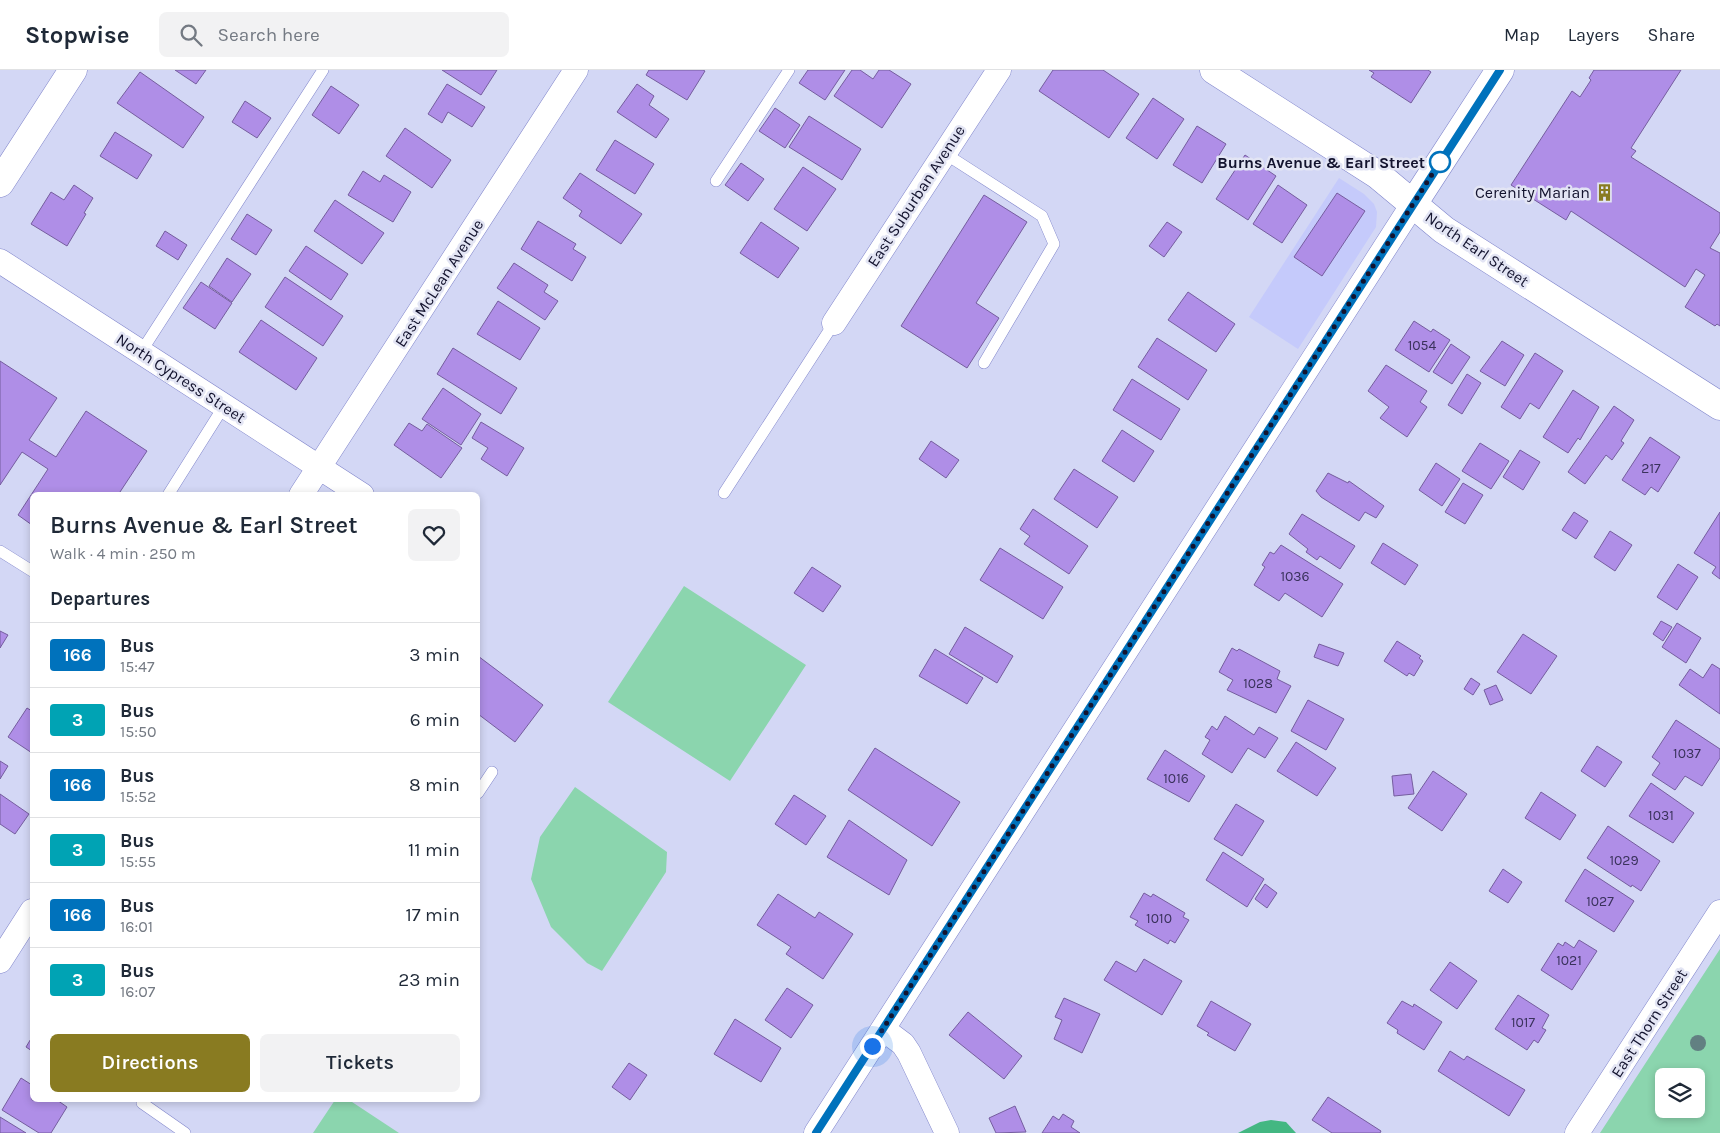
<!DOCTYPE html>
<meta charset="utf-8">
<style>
body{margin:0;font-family:Karla,sans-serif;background:#f2f2f3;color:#1f2937;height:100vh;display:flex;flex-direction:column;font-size:19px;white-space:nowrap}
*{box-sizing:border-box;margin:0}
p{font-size:16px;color:#747a83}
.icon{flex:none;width:28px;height:28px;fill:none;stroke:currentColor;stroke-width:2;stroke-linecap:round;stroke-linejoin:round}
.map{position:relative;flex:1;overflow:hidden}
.sheet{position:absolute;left:30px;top:422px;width:450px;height:610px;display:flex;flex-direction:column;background:#fff;border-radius:8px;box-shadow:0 2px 8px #0003}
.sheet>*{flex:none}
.badge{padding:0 10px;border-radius:4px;font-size:18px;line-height:32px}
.buttons{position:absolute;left:1655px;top:998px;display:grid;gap:10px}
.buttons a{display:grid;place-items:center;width:50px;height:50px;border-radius:8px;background:#fff;box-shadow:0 2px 8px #0003;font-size:25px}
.you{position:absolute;width:25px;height:25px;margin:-12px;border:4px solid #fff;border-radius:50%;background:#1a73e8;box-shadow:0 0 0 8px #1a73e833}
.map>.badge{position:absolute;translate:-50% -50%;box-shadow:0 0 0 2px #fff}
h2{padding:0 20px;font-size:19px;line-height:45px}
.round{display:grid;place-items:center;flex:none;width:52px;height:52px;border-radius:8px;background:#f2f2f3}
.overview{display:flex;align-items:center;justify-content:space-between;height:85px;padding:0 20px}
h1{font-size:24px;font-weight:600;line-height:38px}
.button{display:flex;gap:10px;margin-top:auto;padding:10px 20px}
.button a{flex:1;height:58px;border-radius:8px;background:#897b21;color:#fff;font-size:20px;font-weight:600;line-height:58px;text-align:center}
.button a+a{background:#f2f2f3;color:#1f2937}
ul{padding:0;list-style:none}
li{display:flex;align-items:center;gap:15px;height:65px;padding:0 20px;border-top:1px solid #e0e1e3}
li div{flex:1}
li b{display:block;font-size:19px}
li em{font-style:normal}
li .badge{min-width:55px;font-weight:700;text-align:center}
header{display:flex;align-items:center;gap:30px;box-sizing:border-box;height:70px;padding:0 25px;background:#fff;border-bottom:1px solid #e0e1e3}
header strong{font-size:24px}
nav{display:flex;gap:28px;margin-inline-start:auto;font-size:18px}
.search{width:350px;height:45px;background:#f2f2f3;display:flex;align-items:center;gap:12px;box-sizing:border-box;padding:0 18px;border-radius:8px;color:#747a83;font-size:19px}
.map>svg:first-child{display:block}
.built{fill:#c5cafb}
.green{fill:#8bd5ae;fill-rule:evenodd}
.forest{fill:#43b782}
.building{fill:#af8ee7;stroke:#755d9e}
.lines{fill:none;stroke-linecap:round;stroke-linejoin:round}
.lane-casing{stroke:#8186cb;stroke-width:12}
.street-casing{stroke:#8186cb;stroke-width:25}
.secondary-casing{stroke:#8186cb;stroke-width:29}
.lane{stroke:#fff;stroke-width:11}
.street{stroke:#fff;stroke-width:24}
.secondary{stroke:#fff;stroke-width:28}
.tree{fill:#628082}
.line-casing{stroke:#fff;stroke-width:11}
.line{stroke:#0072bc;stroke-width:8}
.walk{stroke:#13132e;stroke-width:5;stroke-dasharray:0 9}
.stop-dot{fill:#fff;stroke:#0072bc;stroke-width:2.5}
.labels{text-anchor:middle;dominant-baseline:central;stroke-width:5;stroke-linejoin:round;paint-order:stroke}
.number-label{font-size:14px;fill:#3a325c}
.stop-label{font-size:16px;font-weight:bold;fill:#13132e;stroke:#e3e5f4;text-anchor:end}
.poi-label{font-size:16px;fill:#13132e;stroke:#e3e5f4;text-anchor:end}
.street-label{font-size:16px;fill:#13132e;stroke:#e3e5f4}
</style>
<header>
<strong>Stopwise</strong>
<div class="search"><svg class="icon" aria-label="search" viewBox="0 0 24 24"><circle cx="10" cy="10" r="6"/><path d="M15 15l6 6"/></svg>Search here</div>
<nav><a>Map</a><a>Layers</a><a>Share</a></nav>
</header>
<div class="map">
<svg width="1720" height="1063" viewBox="0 0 1720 1063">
<rect width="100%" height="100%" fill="#d3d7f5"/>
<path class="built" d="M1339,108L1364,124L1374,134L1377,142L1376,157L1298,279L1249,247Z"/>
<path class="green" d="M684,516L806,595L730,711L608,632Z
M575,717L667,782L666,802L602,901L587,893L551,857L531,809L540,767Z
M1720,879V1063H1600ZM1664,1006H1696V1039H1664Z
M335,1030H349L399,1063H313Z"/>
<path class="forest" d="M1271,1050L1286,1052L1296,1063H1238L1260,1052Z"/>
<path class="building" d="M175,0H206L196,14Z
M442,0H497L481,25Z
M649,0H703L705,1L687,30L646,5Z
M808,0H845L825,30L799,13Z
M852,0H860L873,9L879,0H889L911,14L882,58L834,26Z
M1053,0H1103L1139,24L1109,68L1039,21Z
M1369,0H1428L1431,2L1411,33L1371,7L1374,3Z
M1594,0H1681L1631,78L1636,81L1631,87L1720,143V162L1710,178L1720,183V256L1717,254L1715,256L1685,237L1705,205L1696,199L1685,217L1571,141L1566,150L1511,115L1572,21L1580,27L1591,10L1589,8Z
M140,2L204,47L183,78L117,33Z
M447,14L485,37L472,57L448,42L442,53L428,44Z
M637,14L654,26L649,35L669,49L656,68L617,42Z
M331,16L359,35L339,64L312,45Z
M1153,28L1184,49L1157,89L1126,68Z
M245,31L271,48L257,68L232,52Z
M775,38L800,55L785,78L759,61Z
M809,46L861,79L842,110L789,77Z
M1197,56L1226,74L1202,113L1173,95Z
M405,58L451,90L432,118L386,86Z
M115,62L152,85L137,109L100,86Z
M615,70L654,94L635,124L596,100Z
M1245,85L1276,106L1248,150L1216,129Z
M741,93L764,109L748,131L725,115Z
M803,97L836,119L807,161L774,139Z
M363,101L380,112L384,105L411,122L393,152L348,125Z
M580,103L642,144L621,174L579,146L582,141L563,128Z
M74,115L93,128L84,143L86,144L67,176L31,154L51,122L64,130Z
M1278,115L1307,135L1282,173L1253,154Z
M1337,123L1365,141L1322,206L1294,187Z
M984,125L1027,152L976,233L999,248L967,298L901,256Z
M335,130L384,163L362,194L314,161Z
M247,144L272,160L256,185L231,169Z
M538,151L576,174L573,179L586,187L572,211L521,179Z
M761,152L799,178L778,208L740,183Z
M1167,152L1182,162L1164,187L1149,176Z
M165,161L187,175L178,190L156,176Z
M306,176L348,204L331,230L289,201Z
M227,188L251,204L232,232L209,216Z
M514,193L548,215L544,222L558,231L545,250L497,218Z
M285,207L343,246L323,276L265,237Z
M201,212L232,233L215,259L183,238Z
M1188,222L1235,254L1216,282L1168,250Z
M498,231L540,258L520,290L477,264Z
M261,250L317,288L296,320L239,282Z
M1414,251L1431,262L1433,259L1450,270L1429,302L1395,280Z
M1157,268L1207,300L1188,330L1138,297Z
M1502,271L1524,285L1505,316L1480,301Z
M1451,274L1470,287L1452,314L1433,302Z
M453,278L517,318L501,344L437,304Z
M1535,283L1563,301L1539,339L1530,333L1520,349L1501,337Z
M0,291L57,328L29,370L56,387L86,341L147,381L118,425H32V455L18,445L48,399L22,382L0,415Z
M1386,295L1427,321L1420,332L1427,337L1407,367L1380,348L1389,337L1368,321Z
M1467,304L1481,313L1462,344L1448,335Z
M1132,309L1180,339L1161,370L1113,340Z
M443,318L481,344L461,375L422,349Z
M1573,320L1599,337L1580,370L1578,368L1568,383L1543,367Z
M1614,336L1634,350L1621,371L1624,373L1612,390L1606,385L1585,414L1568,402Z
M481,352L524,378L507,406L481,389L488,378L472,368Z
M409,353L422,361L427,354L462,378L441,408L394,375Z
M1122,360L1154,381L1134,412L1102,391Z
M1650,367L1680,387L1658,422L1651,417L1645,425L1622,410Z
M931,371L959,390L946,408L919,389Z
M1480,373L1509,391L1491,419L1462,401Z
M1520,380L1540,392L1523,420L1503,407Z
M1436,393L1460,409L1442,436L1419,420Z
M1074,399L1118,427L1097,458L1054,429Z
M1328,403L1348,413L1349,411L1384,436L1376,448L1365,442L1359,451L1321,427L1316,421Z
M1463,413L1483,425L1465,454L1445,442Z
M1033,439L1088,476L1069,504L1024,474L1030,466L1020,459Z
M1574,442L1588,451L1576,469L1562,460Z
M1720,442V509L1712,503L1716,497L1694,483Z
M1302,444L1355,476L1340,499L1320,486L1317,490L1306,482L1308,479L1289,464Z
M1610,461L1632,475L1615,501L1594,487Z
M1383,473L1418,495L1405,515L1371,493Z
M1281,475L1343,514L1322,547L1285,523L1279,531L1254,515L1265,497L1262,495L1270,482L1274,484Z
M1000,478L1063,517L1043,549L980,510Z
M1678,494L1698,507L1677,540L1657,527Z
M812,497L841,516L823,542L794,523Z
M1661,551L1672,557L1663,571L1653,564Z
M1677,553L1701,568L1686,593L1662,577Z
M965,557L1013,586L997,613L949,584Z
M0,561L8,565L0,578Z
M1523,564L1557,586L1531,624L1497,602Z
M1397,571L1421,586L1419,588L1423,591L1414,606L1409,603L1407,606L1384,591Z
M1319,574L1344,583L1338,596L1314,587Z
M1232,578L1237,581L1239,579L1280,601L1277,609L1291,616L1276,643L1227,620L1233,610L1219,602Z
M935,579L983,608L967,634L919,606Z
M478,586L543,635L515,672L478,644Z
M1712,594L1720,599V644L1679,615L1690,599L1703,608Z
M1471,608L1480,614L1473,625L1464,619Z
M1496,615L1503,630L1490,635L1484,620Z
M1308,630L1344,649L1326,680L1291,661Z
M27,638L32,641V683L8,667Z
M1225,646L1254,665L1259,657L1278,668L1265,688L1248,678L1232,703L1202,684L1210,670L1205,667L1212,656L1217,660Z
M1676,650L1720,679V688L1702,716L1685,706L1675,720L1652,705L1660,693L1652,687Z
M1296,672L1336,698L1317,726L1277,701Z
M1597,676L1622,692L1605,717L1581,701Z
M875,678L960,732L932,776L848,720Z
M1165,680L1205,706L1189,732L1147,709Z
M0,691L8,696L0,709Z
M1433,701L1467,724L1442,761L1408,738Z
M1411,704L1414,724L1394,726L1392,706Z
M1651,713L1694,743L1673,773L1629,746Z
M1541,722L1576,745L1560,770L1525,748Z
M0,724L29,744L15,764L0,754Z
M794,725L826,746L806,775L775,754Z
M1236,734L1264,751L1242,786L1214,769Z
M849,750L907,790L889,825L827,787Z
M1608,756L1660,791L1641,821L1632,815L1631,817L1587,788Z
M1223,782L1264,809L1247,837L1206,810Z
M1503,799L1522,812L1508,833L1489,821Z
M1585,799L1634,831L1614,862L1565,831Z
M1265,814L1277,823L1267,838L1255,829Z
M1144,823L1151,827L1153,824L1185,843L1183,847L1189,850L1175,873L1170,870L1168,874L1135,855L1138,851L1130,847Z
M778,824L815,848L819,842L853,864L823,909L786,884L791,877L757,855Z
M1579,870L1597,881L1572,920L1541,900L1558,873L1563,876L1565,872L1574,878Z
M1144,889L1182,911L1162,945L1104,910L1116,891L1136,902Z
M1450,892L1477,911L1457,939L1430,920Z
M787,918L813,935L791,968L765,950Z
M1518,925L1549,945L1542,958L1546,960L1538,973L1534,970L1527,980L1495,959Z
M1064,928L1100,944L1082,983L1054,969L1062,950L1055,947Z
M1211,931L1251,954L1235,981L1207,965L1209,963L1197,956Z
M1402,931L1413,937L1414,934L1442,952L1424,980L1397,963L1398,960L1387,953Z
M968,942L1022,986L1004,1009L949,965Z
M735,949L781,978L761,1012L714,984Z
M32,967V981L26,977Z
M1450,981L1464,990L1467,986L1525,1020L1509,1046L1438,1001Z
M629,993L647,1005L630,1030L612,1017Z
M21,1008L32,1015V1030H57L67,1037L51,1063H39L2,1040Z
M1328,1027L1381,1061L1380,1063H1332L1312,1050Z
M1015,1036L1026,1062L996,1063L989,1048Z
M1063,1044L1074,1051L1071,1057L1080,1063H1042L1053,1046L1059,1050Z
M0,1047L26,1063H0Z"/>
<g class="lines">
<defs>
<path id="lane" d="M944,83L1042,146L1054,174L984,293
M716,111L789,0
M141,282L323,0
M724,423L834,253
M168,425L224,336
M0,481L32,501
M478,723L492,702
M144,1030L142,1033L185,1063"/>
<path id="street" d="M0,191L362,425
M834,253L999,0
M301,425L576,0
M0,891L32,841
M883,959L903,974L909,983L947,1063
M816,1063L1413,134
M1577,1063L1720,842"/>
<path id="secondary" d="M1214,0L1378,105L1444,160L1720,336
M0,113L73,0
M1413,134L1500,0"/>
</defs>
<use href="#lane" class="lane-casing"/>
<use href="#street" class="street-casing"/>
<use href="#secondary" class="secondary-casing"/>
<use href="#lane" class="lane"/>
<use href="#street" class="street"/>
<use href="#secondary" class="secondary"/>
</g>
<circle class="tree" cx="1698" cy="973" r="8"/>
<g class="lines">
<defs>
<path id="line" d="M816,1063L1500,0"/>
</defs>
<use href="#line" class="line-casing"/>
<use href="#line" class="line"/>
<path class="walk" d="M872,976L1440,92"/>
</g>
<defs>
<symbol id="building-bare" viewBox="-9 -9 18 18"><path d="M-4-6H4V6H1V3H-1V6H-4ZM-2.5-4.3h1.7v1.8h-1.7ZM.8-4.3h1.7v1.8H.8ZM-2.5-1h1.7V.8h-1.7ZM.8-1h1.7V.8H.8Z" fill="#897b21" stroke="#e3e5f4" stroke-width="2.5" paint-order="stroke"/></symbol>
</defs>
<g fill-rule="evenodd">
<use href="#building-bare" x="1592" y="110" width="25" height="25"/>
</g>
<circle class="stop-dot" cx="1440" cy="92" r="10"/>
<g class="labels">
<g class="number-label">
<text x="1422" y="275">1054</text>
<text x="1651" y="398">217</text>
<text x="1295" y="506">1036</text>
<text x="1258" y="613">1028</text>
<text x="1687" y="683">1037</text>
<text x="1176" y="708">1016</text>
<text x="1661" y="745">1031</text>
<text x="1624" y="790">1029</text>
<text x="1600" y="831">1027</text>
<text x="1159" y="848">1010</text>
<text x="1569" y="890">1021</text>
<text x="1523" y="952">1017</text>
</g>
<g class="stop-label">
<text x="1425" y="92">Burns Avenue &amp; Earl Street</text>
</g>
<g class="poi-label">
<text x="1590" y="122">Cerenity Marian</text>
</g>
<g class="street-label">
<text transform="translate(916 126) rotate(-57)">East Suburban Avenue</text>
<text transform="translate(1477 179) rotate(34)">North Earl Street</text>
<text transform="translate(439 213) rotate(-57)">East McLean Avenue</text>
<text transform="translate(181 308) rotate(33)">North Cypress Street</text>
<text transform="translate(1649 953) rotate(-57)">East Thorn Street</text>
</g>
</g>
</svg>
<div class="buttons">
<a><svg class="icon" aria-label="layers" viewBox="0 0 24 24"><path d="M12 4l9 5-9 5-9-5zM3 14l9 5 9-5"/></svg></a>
</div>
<div class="you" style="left:872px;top:976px"></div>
<section class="sheet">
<div class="overview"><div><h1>Burns Avenue &amp; Earl Street</h1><p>Walk · 4 min · 250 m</p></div><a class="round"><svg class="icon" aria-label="heart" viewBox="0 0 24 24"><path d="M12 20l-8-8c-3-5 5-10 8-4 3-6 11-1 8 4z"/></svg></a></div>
<h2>Departures</h2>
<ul>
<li><span class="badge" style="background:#0072bc;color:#fff">166</span><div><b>Bus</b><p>15:47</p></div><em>3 min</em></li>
<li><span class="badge" style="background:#00a3b4;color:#fff">3</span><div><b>Bus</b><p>15:50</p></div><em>6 min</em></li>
<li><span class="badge" style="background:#0072bc;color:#fff">166</span><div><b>Bus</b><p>15:52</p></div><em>8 min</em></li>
<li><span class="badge" style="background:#00a3b4;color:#fff">3</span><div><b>Bus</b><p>15:55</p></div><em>11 min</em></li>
<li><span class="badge" style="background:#0072bc;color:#fff">166</span><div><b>Bus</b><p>16:01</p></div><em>17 min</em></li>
<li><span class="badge" style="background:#00a3b4;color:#fff">3</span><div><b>Bus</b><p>16:07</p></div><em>23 min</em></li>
</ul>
<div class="button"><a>Directions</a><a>Tickets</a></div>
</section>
</div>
